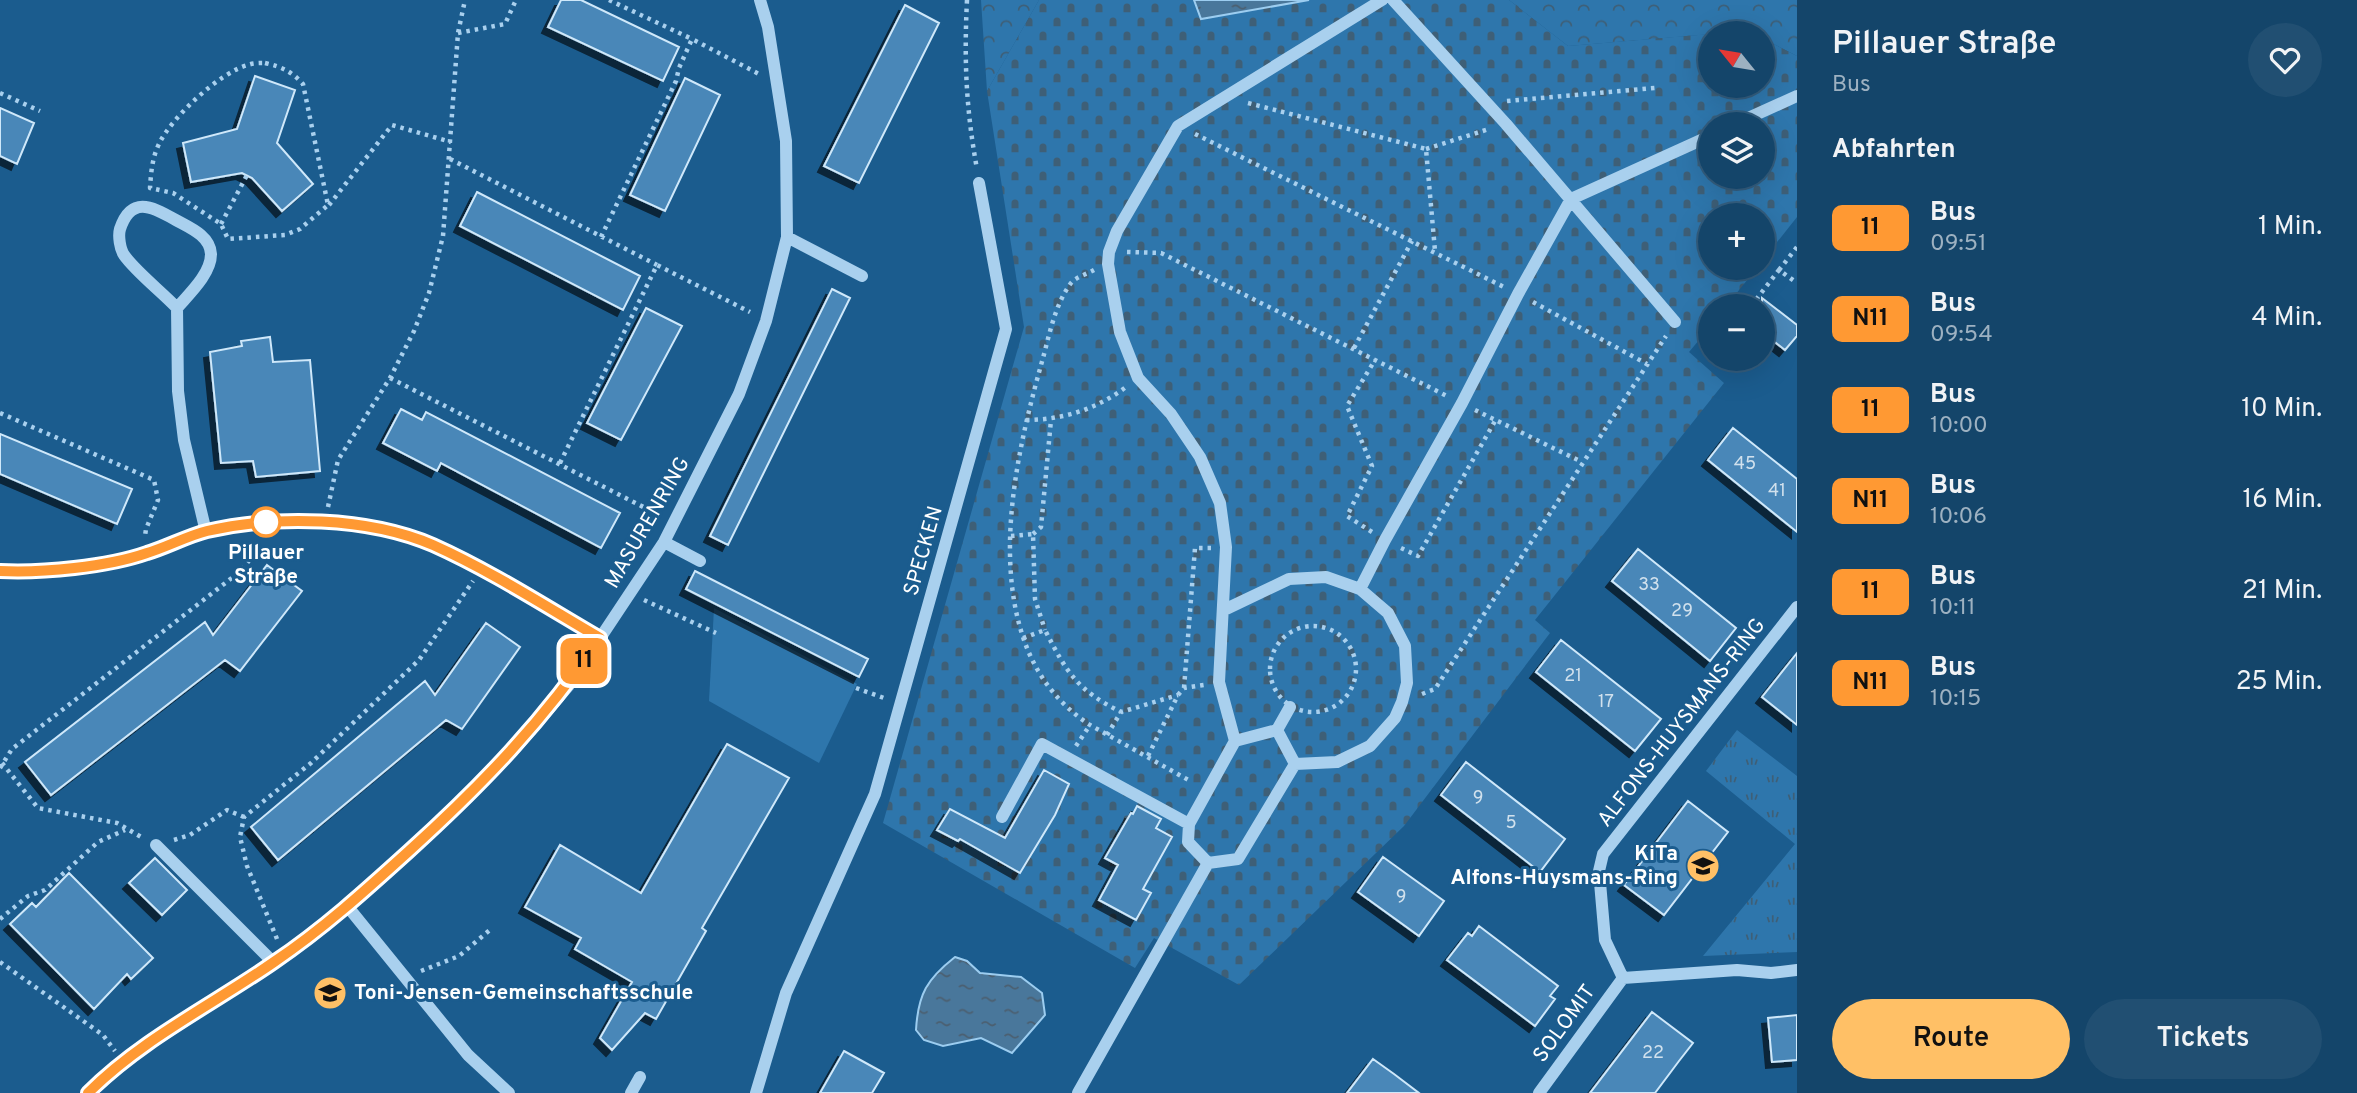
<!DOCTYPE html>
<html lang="de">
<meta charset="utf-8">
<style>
body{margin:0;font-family:Overpass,sans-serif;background:#214f72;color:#f1f3f6;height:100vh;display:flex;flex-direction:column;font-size:26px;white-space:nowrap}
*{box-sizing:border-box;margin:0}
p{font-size:23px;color:#9db1c1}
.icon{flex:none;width:38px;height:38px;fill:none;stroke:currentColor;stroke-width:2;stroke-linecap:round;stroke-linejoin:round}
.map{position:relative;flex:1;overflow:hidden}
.details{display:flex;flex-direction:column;background:#14456a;width:560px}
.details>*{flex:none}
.badge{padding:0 14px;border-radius:10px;font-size:24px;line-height:46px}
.needle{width:46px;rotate:300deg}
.controls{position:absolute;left:1698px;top:21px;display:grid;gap:14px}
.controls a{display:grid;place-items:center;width:77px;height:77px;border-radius:50%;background:#14456a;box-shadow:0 7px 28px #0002,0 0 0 2px #335d7e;font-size:35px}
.map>.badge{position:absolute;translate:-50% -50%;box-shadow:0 0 0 4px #fff}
h2{padding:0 35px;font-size:26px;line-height:63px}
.round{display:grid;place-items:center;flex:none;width:74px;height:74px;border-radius:37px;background:#214f72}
.summary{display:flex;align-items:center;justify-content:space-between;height:119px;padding:0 35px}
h1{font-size:33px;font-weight:600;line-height:52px}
.button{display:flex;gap:14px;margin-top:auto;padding:14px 35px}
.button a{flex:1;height:80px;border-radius:42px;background:#ffc066;color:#111;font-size:28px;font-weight:600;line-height:80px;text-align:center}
.button a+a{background:#214f72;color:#f1f3f6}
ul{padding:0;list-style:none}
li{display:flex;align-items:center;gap:21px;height:91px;padding:0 35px}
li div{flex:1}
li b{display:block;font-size:26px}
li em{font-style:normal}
li .badge{min-width:77px;font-weight:700;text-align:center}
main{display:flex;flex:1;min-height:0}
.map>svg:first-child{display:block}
.forest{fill:url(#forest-crowns)}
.cemetery{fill:url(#cemetery-stones);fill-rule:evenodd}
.park{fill:url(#park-tufts)}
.pitch{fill:#2e76ac}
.water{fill:url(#water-ripples);stroke:#9ccdf0;stroke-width:2}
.building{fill:#4887b8;stroke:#cfe8fa;stroke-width:2;filter:url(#shadow)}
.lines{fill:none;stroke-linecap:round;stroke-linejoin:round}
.path{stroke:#a9d0ee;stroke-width:4.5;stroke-dasharray:3.5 5;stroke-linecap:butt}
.minor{stroke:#a9d0ee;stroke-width:12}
.line-casing{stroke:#fff;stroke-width:16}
.line{stroke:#f93;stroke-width:10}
.stop-dot{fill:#fff;stroke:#f93;stroke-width:3.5}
.labels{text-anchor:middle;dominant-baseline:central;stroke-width:6;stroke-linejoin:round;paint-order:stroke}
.number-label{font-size:18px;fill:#d1e1ed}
.street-label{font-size:21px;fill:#fff;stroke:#1b5c8e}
.stop-label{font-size:21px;font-weight:bold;fill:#fff;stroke:#1b5c8e}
.poi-label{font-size:21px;font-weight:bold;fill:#fff;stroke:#1b5c8e;text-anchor:end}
</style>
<main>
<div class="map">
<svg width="1797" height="1093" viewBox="0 0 1797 1093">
<defs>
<pattern id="forest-crowns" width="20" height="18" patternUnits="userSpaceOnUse" patternTransform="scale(1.75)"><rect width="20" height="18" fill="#2e76ac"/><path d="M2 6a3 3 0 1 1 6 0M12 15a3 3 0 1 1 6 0" fill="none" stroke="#3e5f77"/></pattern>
<pattern id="cemetery-stones" width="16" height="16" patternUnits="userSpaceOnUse" patternTransform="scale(1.75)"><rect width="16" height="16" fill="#2e76ac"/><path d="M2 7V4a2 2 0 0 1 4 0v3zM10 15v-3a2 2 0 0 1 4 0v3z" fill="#3e5f77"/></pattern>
<pattern id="park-tufts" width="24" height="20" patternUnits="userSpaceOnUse" patternTransform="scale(1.75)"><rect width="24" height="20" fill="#2e76ac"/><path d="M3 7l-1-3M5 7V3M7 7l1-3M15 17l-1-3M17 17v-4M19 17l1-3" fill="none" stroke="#3e5f77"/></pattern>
<pattern id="water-ripples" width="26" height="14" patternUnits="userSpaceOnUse" patternTransform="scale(1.75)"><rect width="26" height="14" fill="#49779b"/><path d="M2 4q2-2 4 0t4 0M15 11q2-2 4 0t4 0" fill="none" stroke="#4b5f70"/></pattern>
<filter id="shadow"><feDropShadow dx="-6" dy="6" stdDeviation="0" flood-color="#0009"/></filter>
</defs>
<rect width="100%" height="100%" fill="#1b5c8e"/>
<path class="forest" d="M981,0H1039L987,91Z
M1509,0H1797V56L1762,38V33L1748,31L1568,46Z"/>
<path class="cemetery" d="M1039,0H1509L1568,46L1710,34V86H1762V38L1797,56V217L1762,261V215H1710V268H1757L1726,306H1710V327L1689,352L1724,383L1535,620L1550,633L1404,826L1239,985L1154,938L1135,968L883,823L1024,327L987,91ZM1710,124H1762V177H1710Z"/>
<path class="park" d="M1737,730L1797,776V952L1703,956L1795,844L1706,771Z"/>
<path class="pitch" d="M714,608L857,684L819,763L709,701Z"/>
<path class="water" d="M1194,0H1309L1201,19Z
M955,957L967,961L980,973L1021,977L1042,993L1045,1015L1012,1053L981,1038L943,1046L924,1040L916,1030C918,994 927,979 955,957Z"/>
<path class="building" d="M561,0H581L679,47L663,81L548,27Z
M905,5L939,23L859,183L824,166Z
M255,76L295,90L277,143L313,184L282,211L252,178L242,173L191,182L183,143L237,129Z
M685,78L720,95L665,211L630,195Z
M0,108L34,123L17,164L0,156Z
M477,192L640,276L623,310L460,226Z
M832,289L850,298L728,545L710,536Z
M1762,298L1797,325V336L1785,350L1762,332Z
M646,308L682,326L621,440L587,423Z
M270,337L273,362L310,360L320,471L256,477L253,461L221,463L210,352L242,346L241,341Z
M401,409L422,420L426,412L620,513L601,548L441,463L437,471L383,443Z
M1733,428L1797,479V532L1708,460Z
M0,434L132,489L117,524L0,474Z
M1638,549L1736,628L1710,661L1612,581Z
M267,565L302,591L240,671L225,660L51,795L25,762L205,622L213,635Z
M695,571L868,659L859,677L686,589Z
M486,623L520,647L462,729L446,720L278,860L251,827L425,681L435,695Z
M1561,640L1661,719L1635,751L1536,672Z
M1797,653V725L1762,697Z
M727,744L789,778L702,928L706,931L656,1019L645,1013L612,1050L600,1038L632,982L575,949L581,938L525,907L560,845L641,893Z
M1466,762L1565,839L1540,872L1441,795Z
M1044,770L1069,784L1055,815L1020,873L960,839L958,841L937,830L950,809L1005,838Z
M1688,801L1728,832L1664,915L1624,885Z
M1137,806L1161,819L1156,828L1172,837L1143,889L1151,893L1136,920L1099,900L1118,865L1105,858L1131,813L1133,814Z
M1383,857L1444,901L1419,936L1358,892Z
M155,858L187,890L162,915L129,883Z
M69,873L153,958L131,979L127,974L94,1009L10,924L32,903L36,907Z
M1479,926L1558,986L1550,996L1555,999L1535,1026L1447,960L1468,933L1472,936Z
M1652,1012L1693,1043L1679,1061L1655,1093H1590Z
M1797,1015V1060L1772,1062L1768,1018Z
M844,1051L884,1073L872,1093H820Z
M1373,1059L1394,1074L1419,1093H1347Z"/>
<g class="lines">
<path class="path" d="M609,0L692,39
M967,0C964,61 966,109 977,169
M458,33L505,24L516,0
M265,63C282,67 291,71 303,84L328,205L300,229L285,235L228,239L221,224L173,193L150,188C151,173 152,158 159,144C171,118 220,72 248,65C253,63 259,63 265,63Z
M0,93L40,111
M1507,101L1655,88
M1248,103L1426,149L1435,251
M1195,134L1504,287
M1426,149L1489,129
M450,159L657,265
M329,205L392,125L451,142
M221,224L247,175
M601,237L676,81L679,68L692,39L759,74
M1127,252L1161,253L1449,397
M1094,270C1087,274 1076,277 1071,283C1055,305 1050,332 1043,358C1019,443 994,550 1023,637C1035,674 1058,704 1090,725L1192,782
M1779,270L1797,247
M1533,302L1647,364
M1751,306L1779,270L1797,283
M1354,348L1412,241
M390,378L661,516
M1475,410L1582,462
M0,413L154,480L158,500L146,529L145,536
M1026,420C1062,420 1097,409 1126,387
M560,463L657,265L750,312
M328,507L338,460L390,378L414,331L429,293L443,236L458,33L465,0
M1372,532L1347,516L1372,466L1347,406L1375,360
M1033,534L1041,527L1051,420
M1011,536L1033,534L1035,599L1045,630
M1401,548L1418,556L1495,421
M644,600L716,633
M1270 669a43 43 0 1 1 86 0a43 43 0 1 1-86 0Z
M1023,638L1045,630C1067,673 1077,690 1121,712
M856,688L884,698
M1184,688L1195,548H1211
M1422,694L1435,689L1666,336
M1107,735L1121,712L1178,695
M1076,746L1090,725
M1148,756L1178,695L1184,688L1204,685
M2,763L38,808L117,823L143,838
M0,768L12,749L242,570L258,548
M174,840L190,835L227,810L244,817
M0,919L28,896L45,890L98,842L125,830
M277,939L247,866L240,837L244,817L311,763L419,660L473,581
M0,962L103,1035L115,1051
M421,971L459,956L491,929"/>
<path class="minor" d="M1393,0L1506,124L1675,322
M1735,124L1797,96
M787,237L862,276
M177,308C189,294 211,274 211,254C210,235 188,227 174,219C151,206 131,196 120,229C118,236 120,249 124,255C136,272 162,292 177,308L178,391L184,440L206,532
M664,542L700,561
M0,571C42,573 107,567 147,553C167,547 187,536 207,531C276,515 368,517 433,545C491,571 546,606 600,638
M1360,589L1385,540L1462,403L1518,294L1571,199L1710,136
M1224,610L1289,579L1326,577L1360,589L1388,613L1405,646L1407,683L1402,702L1395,718L1370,746L1337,762L1295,764
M1277,730L1295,764L1238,859L1208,863L1188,842L1189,824L1235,741Z
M1277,730L1290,707
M1235,741L1219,682L1226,547L1220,503L1200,457L1171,414L1138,378L1120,332L1108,264L1109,252L1117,231L1178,126L1382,0
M1002,817L1042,744L1189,824
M156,845L274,963
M348,907L468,1055L509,1093
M1623,978L1605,940L1599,871L1603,854L1797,607
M1623,978L1737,970L1771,973L1797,970
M88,1093L138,1051L274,963L348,907L466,799L517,746L569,685L664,542L739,394L766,321L787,237L786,141L768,27L760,0
M631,1093L640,1077
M756,1093L786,993L875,794L1006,329L979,183
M1078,1093L1208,863
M1539,1093L1623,978"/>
</g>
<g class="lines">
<defs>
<path id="line" d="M0,571C42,573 107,567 147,553C167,547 187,536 207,531C276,515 368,517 433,545C491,571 545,606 600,638C543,721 484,783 409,851C366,890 323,929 274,962C212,1005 142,1039 88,1093"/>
</defs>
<use href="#line" class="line-casing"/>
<use href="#line" class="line"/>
</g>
<defs>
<symbol id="school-disc" viewBox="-11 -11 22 22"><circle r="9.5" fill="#ffc066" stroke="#1b5c8e"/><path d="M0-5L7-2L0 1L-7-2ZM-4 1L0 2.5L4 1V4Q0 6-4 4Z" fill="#111"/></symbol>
</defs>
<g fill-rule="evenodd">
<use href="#school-disc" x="1684" y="847" width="38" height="38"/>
<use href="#school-disc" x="311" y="974" width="38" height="38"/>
</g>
<circle class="stop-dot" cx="266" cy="522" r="14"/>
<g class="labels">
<g class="number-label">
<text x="1745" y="464">45</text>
<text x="1777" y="491">41</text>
<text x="1649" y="585">33</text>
<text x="1682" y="611">29</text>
<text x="1573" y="676">21</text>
<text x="1606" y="702">17</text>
<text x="1478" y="798">9</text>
<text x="1511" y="823">5</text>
<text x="1401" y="897">9</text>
<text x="1653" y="1053">22</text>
</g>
<g class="street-label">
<text transform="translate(648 523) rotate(-60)">MASURENRING</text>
<text transform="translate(924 551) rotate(-74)">SPECKEN</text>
<text transform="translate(1682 723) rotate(-52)">ALFONS-HUYSMANS-RING</text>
<text transform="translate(1565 1024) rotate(-54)">SOLOMIT</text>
</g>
<g class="stop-label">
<text x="266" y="553">Pillauer<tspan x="266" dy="24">Straße</tspan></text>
</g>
<g class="poi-label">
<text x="1678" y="854">KiTa<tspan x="1678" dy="24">Alfons-Huysmans-Ring</tspan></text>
<text x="354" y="993" text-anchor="start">Toni-Jensen-Gemeinschaftsschule</text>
</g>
</g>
</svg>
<div class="controls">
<a><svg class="needle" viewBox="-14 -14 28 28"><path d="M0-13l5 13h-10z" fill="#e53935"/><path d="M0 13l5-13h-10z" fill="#9db1c1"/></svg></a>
<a><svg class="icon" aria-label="layers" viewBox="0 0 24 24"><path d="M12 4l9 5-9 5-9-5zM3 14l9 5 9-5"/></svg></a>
<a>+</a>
<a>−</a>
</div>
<b class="badge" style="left:584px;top:661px;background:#f93;color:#111">11</b>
</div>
<section class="details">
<div class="summary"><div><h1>Pillauer Straße</h1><p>Bus</p></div><a class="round"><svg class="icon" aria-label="heart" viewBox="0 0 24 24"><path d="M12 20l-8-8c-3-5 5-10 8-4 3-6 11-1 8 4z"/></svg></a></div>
<h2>Abfahrten</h2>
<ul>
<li><span class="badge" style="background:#f93;color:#111">11</span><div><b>Bus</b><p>09:51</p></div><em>1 Min.</em></li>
<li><span class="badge" style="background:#f93;color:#111">N11</span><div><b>Bus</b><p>09:54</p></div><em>4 Min.</em></li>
<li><span class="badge" style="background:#f93;color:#111">11</span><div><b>Bus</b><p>10:00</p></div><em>10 Min.</em></li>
<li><span class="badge" style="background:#f93;color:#111">N11</span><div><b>Bus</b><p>10:06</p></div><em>16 Min.</em></li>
<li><span class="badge" style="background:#f93;color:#111">11</span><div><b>Bus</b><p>10:11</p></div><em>21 Min.</em></li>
<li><span class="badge" style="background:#f93;color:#111">N11</span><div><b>Bus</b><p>10:15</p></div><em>25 Min.</em></li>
</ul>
<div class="button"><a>Route</a><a>Tickets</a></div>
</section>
</main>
